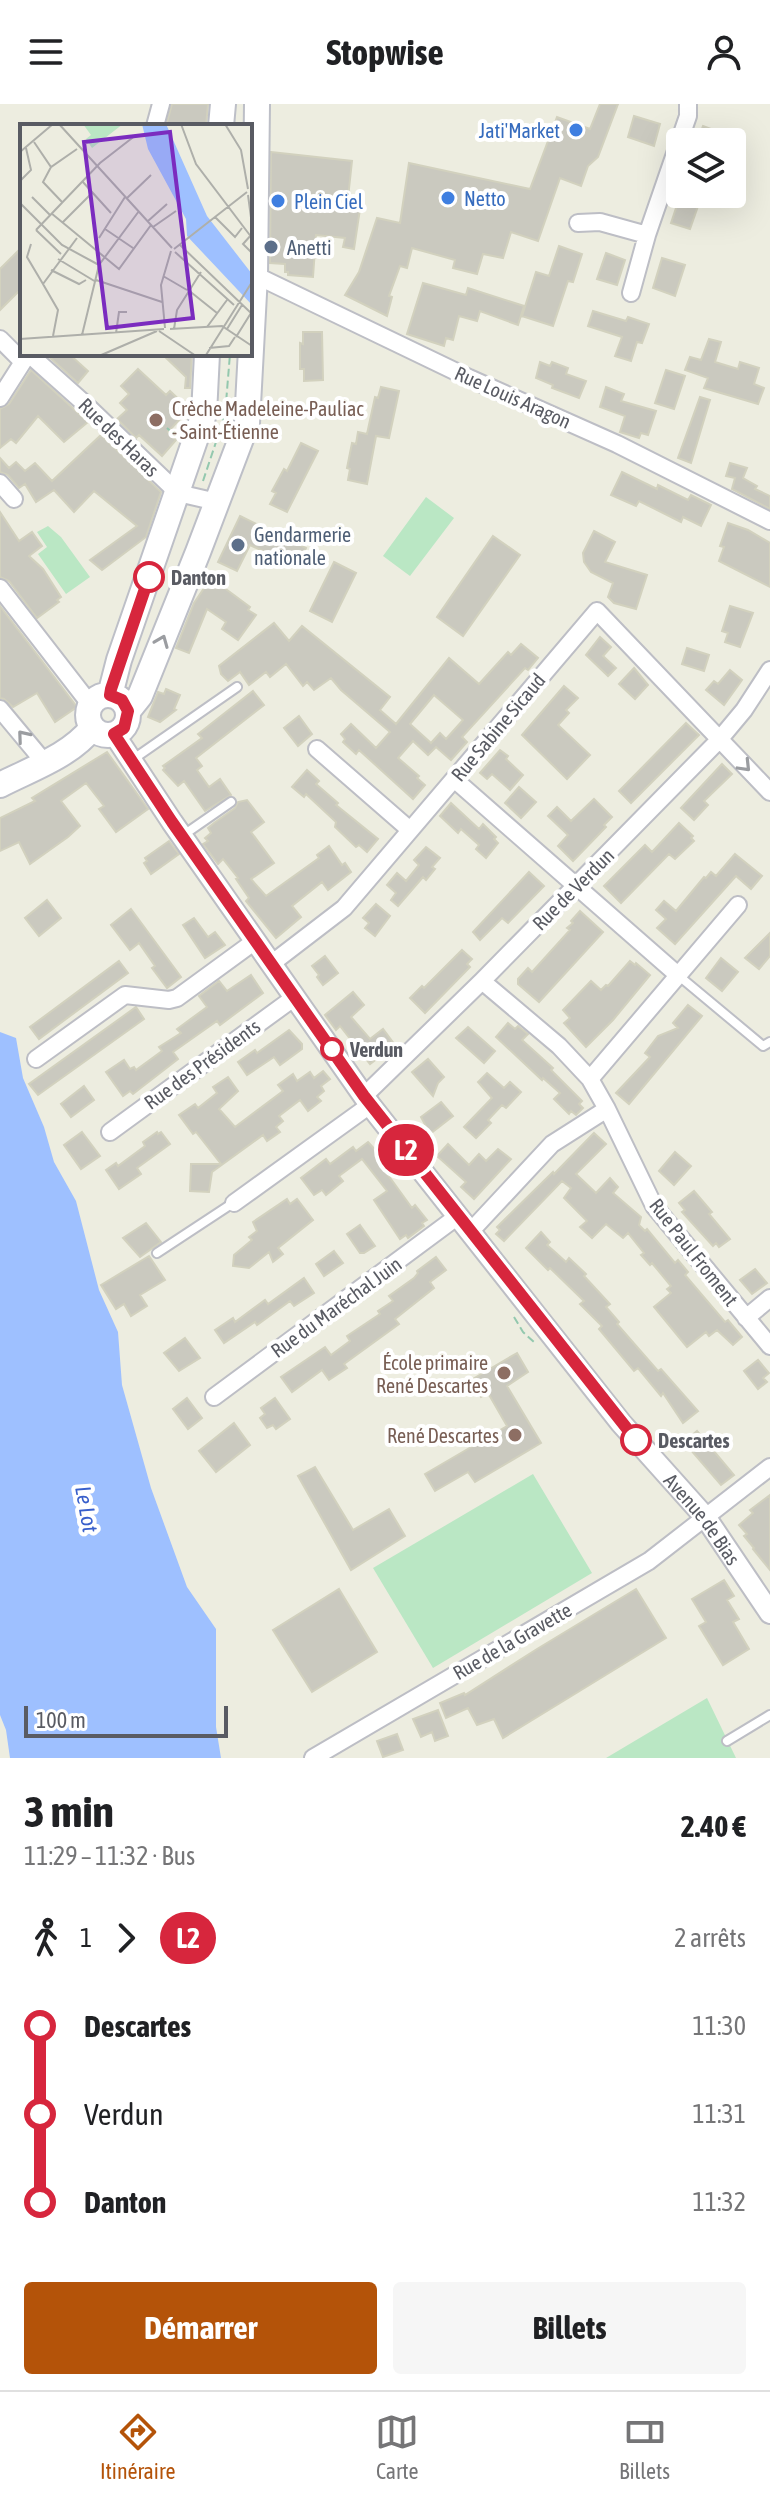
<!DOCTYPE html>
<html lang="fr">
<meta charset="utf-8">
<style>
body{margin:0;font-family:"Asap Condensed",sans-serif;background:#f6f6f6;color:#202124;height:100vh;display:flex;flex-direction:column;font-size:30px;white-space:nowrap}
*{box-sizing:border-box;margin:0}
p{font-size:26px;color:#757577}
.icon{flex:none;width:44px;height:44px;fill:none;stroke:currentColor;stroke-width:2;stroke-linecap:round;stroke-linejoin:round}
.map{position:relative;height:1654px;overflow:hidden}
.side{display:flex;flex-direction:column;background:#fff;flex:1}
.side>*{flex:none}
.badge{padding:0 16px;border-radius:26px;font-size:28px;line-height:52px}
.tools{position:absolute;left:666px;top:24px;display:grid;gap:16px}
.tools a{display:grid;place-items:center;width:80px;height:80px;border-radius:8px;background:#fff;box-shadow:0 8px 32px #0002;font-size:40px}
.scale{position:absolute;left:24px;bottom:20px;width:204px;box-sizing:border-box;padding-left:8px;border:4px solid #595b63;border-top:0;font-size:22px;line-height:28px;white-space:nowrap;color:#595b63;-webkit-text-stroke:6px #fff;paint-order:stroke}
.map>.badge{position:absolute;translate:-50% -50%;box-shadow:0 0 0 4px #fff}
.legs{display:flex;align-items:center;gap:12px;height:88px;padding:0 24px;font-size:26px}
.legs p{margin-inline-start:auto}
.summary{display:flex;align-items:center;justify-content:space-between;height:136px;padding:0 24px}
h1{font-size:44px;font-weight:700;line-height:60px}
.action{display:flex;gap:16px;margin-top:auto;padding:16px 24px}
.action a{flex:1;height:92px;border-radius:8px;background:#b45309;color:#fff;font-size:32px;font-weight:700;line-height:92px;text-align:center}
.action a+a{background:#f6f6f6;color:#202124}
ul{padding:0 24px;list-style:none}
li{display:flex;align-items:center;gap:28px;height:88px;font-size:30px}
li i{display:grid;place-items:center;width:12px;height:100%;margin:0 10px;background:currentColor}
li i::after{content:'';width:20px;height:20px;margin:-10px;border:6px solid;border-radius:50%;background:#fff}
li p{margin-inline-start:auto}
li:first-child i{background:linear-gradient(#0000 50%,currentColor 0)}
li:last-child i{background:linear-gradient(currentColor 50%,#0000 0)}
header{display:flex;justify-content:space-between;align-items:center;height:104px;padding:0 24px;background:#fff;font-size:36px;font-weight:700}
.tab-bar{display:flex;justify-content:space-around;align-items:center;height:112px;border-top:2px solid #e0e0e0;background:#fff;font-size:22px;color:#757577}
.tab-bar a{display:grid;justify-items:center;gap:4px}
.tab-bar .selected{color:#b45309}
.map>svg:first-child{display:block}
.green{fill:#bae7c4}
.water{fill:#9ec0ff}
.building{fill:#cac9bf;stroke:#d2d1be;stroke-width:2;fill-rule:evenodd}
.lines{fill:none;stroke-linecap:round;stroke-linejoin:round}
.service-casing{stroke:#bdbec5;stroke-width:12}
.minor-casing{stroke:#bdbec5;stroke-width:20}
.tertiary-casing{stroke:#bdbec5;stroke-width:24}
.secondary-casing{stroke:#bdbfc7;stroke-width:28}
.path{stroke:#93c8ae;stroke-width:2;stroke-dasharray:8 4;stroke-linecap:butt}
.service{stroke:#fff;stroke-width:8}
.minor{stroke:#fff;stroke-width:16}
.tertiary{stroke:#fff;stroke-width:20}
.secondary{stroke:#fff;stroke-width:24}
.oneway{stroke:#9b9da1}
.line-1-casing{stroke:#fff;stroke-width:18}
.line-1{stroke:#d7263d;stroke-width:12}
.shop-dot{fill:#3f7fe0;stroke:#fff;stroke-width:3}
.service-dot{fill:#5c6f8a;stroke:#fff;stroke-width:3}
.education-dot{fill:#8d6e63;stroke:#fff;stroke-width:3}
.stop-1-dot{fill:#fff;stroke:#d7263d;stroke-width:4}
.labels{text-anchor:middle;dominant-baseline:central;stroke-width:8;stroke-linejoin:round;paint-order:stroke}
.shop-label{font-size:20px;fill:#366cbe;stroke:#fff;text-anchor:start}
.service-label{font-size:20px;fill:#4e5e75;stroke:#fff;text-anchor:start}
.street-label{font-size:20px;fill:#595b63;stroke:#fff}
.education-label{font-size:20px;fill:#785e54;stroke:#fff;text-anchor:end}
.stop-label{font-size:20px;font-weight:bold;fill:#595b63;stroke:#fff;text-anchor:start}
.water-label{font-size:22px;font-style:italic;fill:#385fcb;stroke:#fff}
.inset-road{fill:none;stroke:#aeafaa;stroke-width:2}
.view{fill:#7b2cbf;fill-opacity:0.15;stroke:#7b2cbf;stroke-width:4}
.inset-edge{fill:none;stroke:#595b63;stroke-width:4}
</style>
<header><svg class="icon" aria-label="menu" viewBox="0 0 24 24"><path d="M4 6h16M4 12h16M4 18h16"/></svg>Stopwise<svg class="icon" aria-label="person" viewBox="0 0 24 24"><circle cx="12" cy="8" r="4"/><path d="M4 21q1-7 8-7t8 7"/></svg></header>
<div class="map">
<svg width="770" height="1654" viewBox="0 0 770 1654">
<rect width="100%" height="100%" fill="#edede0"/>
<path class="green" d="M426,393L454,414L410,472L383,452Z
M48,422L61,433L90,473L66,490L38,450L47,443L37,428Z
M533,1370L592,1469L433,1564L373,1464Z
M707,1594L736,1654H606Z"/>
<path class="water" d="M0,928L16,934L23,974L44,1023L54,1058L76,1097L99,1186L118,1228L122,1281L151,1384L187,1483L216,1525V1623L221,1654H10L6,1626L0,1611Z"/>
<path class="building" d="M172,0H208L206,22H166Z
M600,0H618L598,53L588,62L581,82L560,74L538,137L511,128L503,154L483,150L477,170L453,164L455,156L412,144L407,164L400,162L389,192L392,193L387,212L345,191L359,168L377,114L400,119L409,59L530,85L557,13L590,25Z
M634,12L660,20L654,42L628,33Z
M703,22L742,37V38H697Z
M271,48L352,57L347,103L360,105L354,145L343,143L345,134L316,131L313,173L288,171V168H285V160L270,159Z
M679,95L698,102L690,125L671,119Z
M559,142L582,150L573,178L568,177L553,222L522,212L536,168L549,172Z
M22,143V184L0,206V165Z
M606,149L625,156L617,181L597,175Z
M662,154L685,161L675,192L653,184Z
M423,179L466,191L468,184L524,202L518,221L480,207L477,217L459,212L453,236L446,234L444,242L407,230Z
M593,207L626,217L628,213L649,220L642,239L637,238L631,257L615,252L622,233L588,222Z
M303,228H322L323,276L304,277V265H300V239L303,240Z
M709,235L721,238L715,258L738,265L740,258L759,264L754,280L764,284L758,300L704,284L708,274L685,266L690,253L701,256Z
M46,250H69L88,267L78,279Z
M162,250H192L190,284H185L186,273Z
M540,258L550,262L552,258L568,264L566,270L586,277L579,294L552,284L553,281L536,274Z
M138,265L166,291L170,287L189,305L168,328L176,336L162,352L139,331L136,334L117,315L127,306L120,299L129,290L121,282Z
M31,266L88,318L64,338L38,312L16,339L11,335L0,344V305L9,300Z
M666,266L685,272L674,305L655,299Z
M381,283L399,287L389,334L376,332L367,380L348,376L350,365L347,364L352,339L356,340L358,328L367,330L375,293L378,294Z
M606,283L624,290L621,297L656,307L648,331L641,329L639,334L620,328L625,312L600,303Z
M700,293L710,296L691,359L678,354Z
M101,331L161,388L146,433L102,466L90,456L137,422L94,387L74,408L54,386L36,398L25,380L19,384L8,371L0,368V354L9,364L16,358L25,367L35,359L52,377Z
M301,339L318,347L287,408L270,400L276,389L272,387L284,365L287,367Z
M730,359L747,364L743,374L757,382L755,385L770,392V405L732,385L735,374L726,372Z
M622,368L657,385L658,381L688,396L691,391L711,401L701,422L683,413L681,418L639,397L636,402L611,391Z
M0,408L19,437L32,428L42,442L29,452L43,465L61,493L57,496L59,498L37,514L9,477L0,473Z
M240,412L306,444L297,463L250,441L237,467L218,458Z
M728,419L748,426L770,439V483L719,457L724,443L720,442Z
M594,427L615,438L605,458L647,471L636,505L614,499L608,493L613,479L591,468L584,458L583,449Z
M493,432L520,451L463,532L437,513Z
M334,458L356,469L332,518L310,507Z
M211,474L250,503L248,506L256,511L238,536L222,525L226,518L207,505L189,549L176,544L194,499Z
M0,502L77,603L55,618L37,589L13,603L4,595L0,594Z
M730,502L753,509L740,543L725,538L728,529L722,527Z
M274,519L289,537L302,522L390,593L380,606L396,620L449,554L479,580L508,548L511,551L521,540L538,554L528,566L525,564L462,633L467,638L451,656L436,643L428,651L413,637L398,654L419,672L417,674L425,681L413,695L359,646L356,650L343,638L345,635L341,630L351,620L376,644L390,628L341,586L331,574L314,586L307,578L303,582L286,560L270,573L266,568L249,581L240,568L228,577L221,570L219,562ZM434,591L463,616L446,635L440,629L431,639L410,620Z
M600,533L611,543L603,552L616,564L608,572L586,551Z
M687,544L709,551L704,567L682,560Z
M634,564L648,581L635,595L619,580Z
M730,566L742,576L724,601L706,586L714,577L718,580Z
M564,582L578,594L566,606L569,609L558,621L590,651L567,675L522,631Z
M166,585L180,591L174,605L176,606L160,618L148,613L158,588L164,590Z
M253,587L264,601L196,654L202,662L197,666L209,683L220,675L231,691L205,707L184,677L178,682L163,666L165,664L163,662L202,634L198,630Z
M299,612L312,630L298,642L284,624Z
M686,619L699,631L631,699L619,687Z
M500,646L508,652L506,655L523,671L510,686L492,670L487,675L480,669Z
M107,648L148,705L116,728L99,705L104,702L86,679L61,697L80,722L68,733L30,760L19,738L0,747V714L35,697L32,694Z
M722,660L732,670L704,697L708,701L694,716L681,704Z
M307,666L319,677L316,680L338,699L336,701L378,735L367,748L359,741L356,743L335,723L336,718L306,690L304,693L292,683Z
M519,683L536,698L521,714L505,699Z
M594,695L612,713L604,721L606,723L573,757L558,742L568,731L548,712L557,703L571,717Z
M247,696L264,718L251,728L274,759L251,775L266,792L319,754L317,751L329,742L342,761L345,759L351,768L328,786L322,778L292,802L301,813L276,834L246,797L249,794L236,775L238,774L223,755L218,760L203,740L208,737L205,734L211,729L208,724L214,719L235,704L238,698Z
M451,699L479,725L483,720L496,733L494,735L498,739L486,754L476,745L479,741L461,725L458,729L440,712Z
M679,719L693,732L691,734L694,737L675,755L669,750L621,799L604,782L645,741L652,748Z
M169,737L179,750L151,770L144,759L147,757L145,754Z
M426,743L440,754L432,763L435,765L426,776L423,773L398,802L391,796L396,789L387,781L397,769L406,777L419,761L414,756Z
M735,750L762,772L751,785L736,772L675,840L657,824L666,815L656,806L664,797L676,807L704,773L706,774L711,768L716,772Z
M529,768L544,782L508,819L502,814L480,836L473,828Z
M47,796L61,814L39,832L25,814Z
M376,800L390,812L375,832L365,824L369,819L363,814Z
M131,805L181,873L167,884L152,864L155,862L139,839L130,846L111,821Z
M580,807L603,828L539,898L518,880V875L528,864L532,868L570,826L567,824L573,819L571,817Z
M194,814L208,833L215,828L225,841L205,854L183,821Z
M770,829V852L759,865L745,854Z
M462,846L472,855L467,860L470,863L425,909L410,894L422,882L424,884Z
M325,852L338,869L323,881L317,873L319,871L312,862Z
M721,854L738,868L722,887L706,874Z
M119,857L128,869L39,935L30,923Z
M630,857L635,861L636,859L650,871L613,916L586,943L564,919L570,914L563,906L591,877L601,886L606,881L608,882Z
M251,871L263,889L220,921L217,917L173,948L178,955L133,990L130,987L123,992L106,968L124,956L130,965L134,963L136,966L162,947L159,943L181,929L177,925L207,903L199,892L219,877L227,887Z
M353,888L364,901L351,913L370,935L383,925L395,941L370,960L340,922L336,926L325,911Z
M688,901L702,912L629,1000L616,989L650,953L645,949L658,932L678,924L673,919Z
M136,903L144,915L38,991L29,980Z
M508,919L515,925L518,922L528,930L522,936L553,964L551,966L582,997L579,1000L583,1004L576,1011L571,1007L569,1010L554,995L560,989L543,974L542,976L496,933Z
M468,923L495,947L484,959L456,934Z
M289,926L302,940V945L280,961L274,953L247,971L238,958L255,946L257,949Z
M428,955L444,973L438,979L433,992L412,968Z
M323,967L330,975L321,982L324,987L317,993L321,997L308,1007L300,996L279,1012L283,1017L276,1023L280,1028L267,1037L263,1031L212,1068L209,1088L190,1087L191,1060H221L196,1028L193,1030L179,1011L195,1000L198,1004L217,989L213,983L228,973L238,987L219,1005L235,1023L283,987L278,981L293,970L297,977L310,968L314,974Z
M487,969L504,984L510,978L521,988L506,1004L502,1001L488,1016L491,1019L476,1034L464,1023L492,994L478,978Z
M84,982L94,996L71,1013L61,1000Z
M441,998L453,1012L430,1030L421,1013Z
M82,1028L100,1052L81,1065L64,1041Z
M157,1028L158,1030L161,1028L170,1040L137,1064L141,1070L119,1085L106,1066L116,1059L118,1062L145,1042L143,1038Z
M594,1029L606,1040L576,1070L596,1089L610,1074L618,1083L613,1089L641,1113L639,1121L645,1127L647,1125L675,1159L678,1156L688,1168L685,1171L725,1218L728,1216L742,1233L733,1241L717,1226L709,1232L706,1228L687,1243L654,1203L671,1189L667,1185L671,1182L652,1159L650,1161L641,1151L644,1149L628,1129L623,1134L606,1120L592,1134L580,1123L587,1117L564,1094L571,1084L562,1077L504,1137L496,1130L500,1126L497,1123L553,1068L554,1070Z
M368,1038L388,1060L383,1064L412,1104L415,1101L427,1116L422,1119L424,1122L408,1134L406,1131L400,1135L374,1096L387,1087L362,1055L339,1072L343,1077L326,1091L322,1086L314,1091L301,1074L326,1055L330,1060L353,1043L356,1047Z
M448,1040L469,1061L479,1050L486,1057L498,1045L511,1055L474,1095L461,1083L466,1078L437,1052Z
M675,1048L691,1062L674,1081L659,1067Z
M694,1087L712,1108L709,1110L730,1135L719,1143L716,1139L713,1142L682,1108L685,1106L679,1099Z
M287,1095L290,1100L297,1095L313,1116L278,1144L283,1150L273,1158L269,1148L249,1164L233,1162L234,1151L252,1136L249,1133L257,1127L253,1118Z
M146,1119L161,1138L140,1153L123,1134Z
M360,1121L375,1142L364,1149H360L347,1130Z
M541,1128L550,1138L547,1141L555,1148L566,1158L569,1154L586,1170L584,1172L610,1200L606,1203L619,1218L617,1220L658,1267L661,1265L698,1307L683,1319L663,1289L661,1292L638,1264L634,1267L599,1225L602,1222L580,1200L584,1197L550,1164L548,1166L526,1144Z
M334,1147L343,1159L324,1172L316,1160Z
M149,1152L165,1176L140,1191L147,1202L131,1212L124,1200L116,1205L101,1181Z
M436,1153L446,1166L430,1178L434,1184L395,1215L399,1220L344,1260L347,1264L329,1276L322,1266L292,1288L281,1273L325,1243L331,1251L350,1237L347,1232L380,1210L378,1207L393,1197L389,1192L414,1174L418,1169L417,1167Z
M755,1165L767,1179L752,1190L740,1176Z
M304,1174L314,1189L294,1202L290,1197L257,1221L255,1218L224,1239L215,1226L233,1214L235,1218L265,1196L268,1200Z
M185,1234L200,1254L179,1267L164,1249Z
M517,1249L528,1268L507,1282L541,1339L475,1378L468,1368L435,1387L425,1370L507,1322L488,1289L481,1293L471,1276Z
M758,1256L769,1269L763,1274L767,1278L758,1285L744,1267Z
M187,1294L202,1314L188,1325L173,1305Z
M275,1294L290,1315L276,1325L273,1321L267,1324L260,1314L265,1310L261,1304Z
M234,1319L250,1341L216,1368L199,1347Z
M697,1327L734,1371L721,1381L684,1338Z
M315,1363L353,1426L389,1405L405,1432L351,1466L298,1372Z
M770,1391V1466L753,1445L754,1444L744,1432L747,1430L739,1421L753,1409L750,1406Z
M724,1476L734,1492L727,1496L739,1515L733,1518L749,1545L723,1561L699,1522L706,1518L692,1495Z
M339,1485L377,1548L312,1588L273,1526Z
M636,1485L666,1534L503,1634L494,1615L477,1621L468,1604L446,1614L440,1599L464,1589L465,1591L537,1545Z
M438,1606L448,1632L435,1637L432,1628L421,1633L413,1615Z
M397,1630L403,1646L383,1653L377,1637Z"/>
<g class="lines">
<defs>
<path id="service" d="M132,656L237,583
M182,732L231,698
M679,872L763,942L770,938
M157,1149L233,1099
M727,1637L770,1611"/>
<path id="minor" d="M155,22L161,0
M578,119L600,118L647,131L688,12V0
M255,171L469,274L617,340L770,417
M631,189L647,131
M0,235L23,258
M29,250L85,300L178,389L217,398
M0,294L28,250
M0,379L14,395
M0,484L90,600
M0,605L45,659
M317,645L410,726
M454,675L679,872
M271,860L344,804L597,507L770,688
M482,877L559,942L590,975
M36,955L125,891L169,896L177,894L255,837
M364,992L482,877L719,636L744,606L770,566
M607,1005L654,1102L770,1242
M110,1028L295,893
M234,1099L370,1001
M470,1128L552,1040L607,1005L590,975L738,801
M746,1214L770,1194
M214,1293L458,1112
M313,1654L649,1457L770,1363"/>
<g id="tertiary">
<path id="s1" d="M114,630L172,718L370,1001L621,1319L706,1414L770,1509"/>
</g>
<path id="secondary" d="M221,22L223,0
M88 611a20 20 0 1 1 40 0a20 20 0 1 1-40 0Z
M110,591L119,556L204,310L207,250
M128,607L140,592L198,448L247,319L255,171L257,0
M0,681C31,665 70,652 92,624"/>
</defs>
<use href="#service" class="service-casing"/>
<use href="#minor" class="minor-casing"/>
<use href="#tertiary" class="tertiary-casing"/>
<use href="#secondary" class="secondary-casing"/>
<path class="path" d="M158,316L176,332
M203,377L225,311L230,250
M514,1213L523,1228L535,1239"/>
<use href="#service" class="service"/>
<use href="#minor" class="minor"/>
<use href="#tertiary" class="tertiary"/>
<use href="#secondary" class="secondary"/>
</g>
<defs><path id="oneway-chevron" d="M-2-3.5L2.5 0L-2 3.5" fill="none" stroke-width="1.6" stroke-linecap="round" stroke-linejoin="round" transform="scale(2)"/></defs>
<g class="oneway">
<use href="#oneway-chevron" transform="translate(162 537) rotate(-68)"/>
<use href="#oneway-chevron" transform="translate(23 632) rotate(-130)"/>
<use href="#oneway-chevron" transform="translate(745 662) rotate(46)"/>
</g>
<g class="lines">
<defs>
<path id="line-1" d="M149,473L111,585L110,591L122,596L128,607L124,624L114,630L172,718L364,992L636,1336"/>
</defs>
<use href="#line-1" class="line-1-casing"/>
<use href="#line-1" class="line-1"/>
</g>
<g class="shop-dot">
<circle cx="576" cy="26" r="8"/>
<circle cx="448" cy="94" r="8"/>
<circle cx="278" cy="97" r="8"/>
</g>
<g class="service-dot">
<circle cx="271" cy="143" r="8"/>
<circle cx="238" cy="441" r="8"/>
</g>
<g class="education-dot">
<circle cx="156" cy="316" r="8"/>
<circle cx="504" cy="1269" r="8"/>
<circle cx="515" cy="1331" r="8"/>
</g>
<g class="stop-1-dot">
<circle cx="149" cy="473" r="14"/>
<circle cx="332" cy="945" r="10"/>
<circle cx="636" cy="1336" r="14"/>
</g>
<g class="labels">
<g class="shop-label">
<text x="560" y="26" text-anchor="end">Jati'Market</text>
<text x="464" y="94">Netto</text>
<text x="294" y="97">Plein Ciel</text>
</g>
<g class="service-label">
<text x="287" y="143">Anetti</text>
<text x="254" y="430">Gendarmerie<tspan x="254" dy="23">nationale</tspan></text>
</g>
<g class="street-label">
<text transform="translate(513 293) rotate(24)">Rue Louis Aragon</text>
<text transform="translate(119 333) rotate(44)">Rue des Haras</text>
<text transform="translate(498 623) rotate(-50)">Rue Sabine Sicaud</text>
<text transform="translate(573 785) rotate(-45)">Rue de Verdun</text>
<text transform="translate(202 960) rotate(-36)">Rue des Présidents</text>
<text transform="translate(694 1148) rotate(52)">Rue Paul Froment</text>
<text transform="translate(336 1203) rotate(-36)">Rue du Maréchal Juin</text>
<text stroke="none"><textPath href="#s1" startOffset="982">Avenue de Bias</textPath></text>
<text transform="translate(512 1537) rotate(-30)">Rue de la Gravette</text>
</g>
<g class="education-label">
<text x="172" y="304" text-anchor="start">Crèche Madeleine-Pauliac<tspan x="172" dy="23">- Saint-Étienne</tspan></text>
<text x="488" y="1258">École primaire<tspan x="488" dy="23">René Descartes</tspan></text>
<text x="499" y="1331">René Descartes</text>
</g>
<g class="stop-label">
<text x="171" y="473">Danton</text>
<text x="350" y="945">Verdun</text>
<text x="658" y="1336">Descartes</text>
</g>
<g class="water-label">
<text transform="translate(87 1405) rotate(80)">Le Lot</text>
</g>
</g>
<g transform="translate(20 20)">
<rect width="232" height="232" fill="#edede0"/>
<path d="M63,0H103L72,24L66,15L71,11Z" fill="#bae7c4"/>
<path d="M122,0H146L187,92L232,150V181L167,112L166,95L128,25Z" fill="#9ec0ff"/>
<path class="inset-road" d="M39,0L152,124M161,0L176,40L232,114M205,0L221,26L228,65M14,18L31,43L57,25M0,28L33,0M31,43L23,58L42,78M0,57L11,46L6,24M62,57L91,89M228,71L232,101M12,73L30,91M106,75L131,51M0,79L42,121L79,141M31,89L99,145L131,101M195,93L215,113L222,104M128,97L147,80M42,99L73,68M133,103L156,87M85,105L113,124M16,106L80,39L116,11M16,106L41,130M232,110L223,120L232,129M79,114L105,73M11,120L7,133L23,160M159,120L232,190M154,125L227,68M155,128L214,181M38,135L76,158M31,146L59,160L66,156M143,152L167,166M76,156L142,178M167,165L197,189M187,203L207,176M145,204L141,161L151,127M150,205L202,202L232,222M154,205L157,186L181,148M207,205L222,181M139,207L176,232M96,209L99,188H107M62,211L79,141L119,87M33,212L38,186L23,160L57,114M216,213L231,189M0,215L144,205M189,224L209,222L215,213M186,231L232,158M79,232L137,207"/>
<path class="view" d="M150,8L173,194L87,204L64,18Z"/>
<rect width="232" height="232" class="inset-edge"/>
</g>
</svg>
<div class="tools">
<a><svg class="icon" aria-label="layers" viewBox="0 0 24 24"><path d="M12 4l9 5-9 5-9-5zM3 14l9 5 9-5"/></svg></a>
</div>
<div class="scale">100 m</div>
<b class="badge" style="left:406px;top:1046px;background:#d7263d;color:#fff">L2</b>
</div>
<section class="side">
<div class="summary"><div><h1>3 min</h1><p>11:29 – 11:32 · Bus</p></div><b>2.40 €</b></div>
<div class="legs"><svg class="icon" aria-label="walk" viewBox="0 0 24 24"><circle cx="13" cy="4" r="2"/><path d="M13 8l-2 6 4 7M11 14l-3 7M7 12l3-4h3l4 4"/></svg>1<svg class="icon" aria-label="forward" viewBox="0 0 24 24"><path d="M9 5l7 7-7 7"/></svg><b class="badge" style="background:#d7263d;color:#fff">L2</b><p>2 arrêts</p></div>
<ul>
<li><i style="color:#d7263d"></i><b>Descartes</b><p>11:30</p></li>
<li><i style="color:#d7263d"></i><span>Verdun</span><p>11:31</p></li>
<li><i style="color:#d7263d"></i><b>Danton</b><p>11:32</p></li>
</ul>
<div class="action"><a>Démarrer</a><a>Billets</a></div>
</section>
<nav class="tab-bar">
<a class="selected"><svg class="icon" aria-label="directions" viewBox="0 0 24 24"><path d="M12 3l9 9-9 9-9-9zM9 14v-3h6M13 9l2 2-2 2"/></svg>Itinéraire</a>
<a><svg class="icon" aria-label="map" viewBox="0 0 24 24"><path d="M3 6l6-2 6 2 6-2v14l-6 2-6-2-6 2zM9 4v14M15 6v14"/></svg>Carte</a>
<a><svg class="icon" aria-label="tickets" viewBox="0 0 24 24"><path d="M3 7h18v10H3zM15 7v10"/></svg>Billets</a>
</nav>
